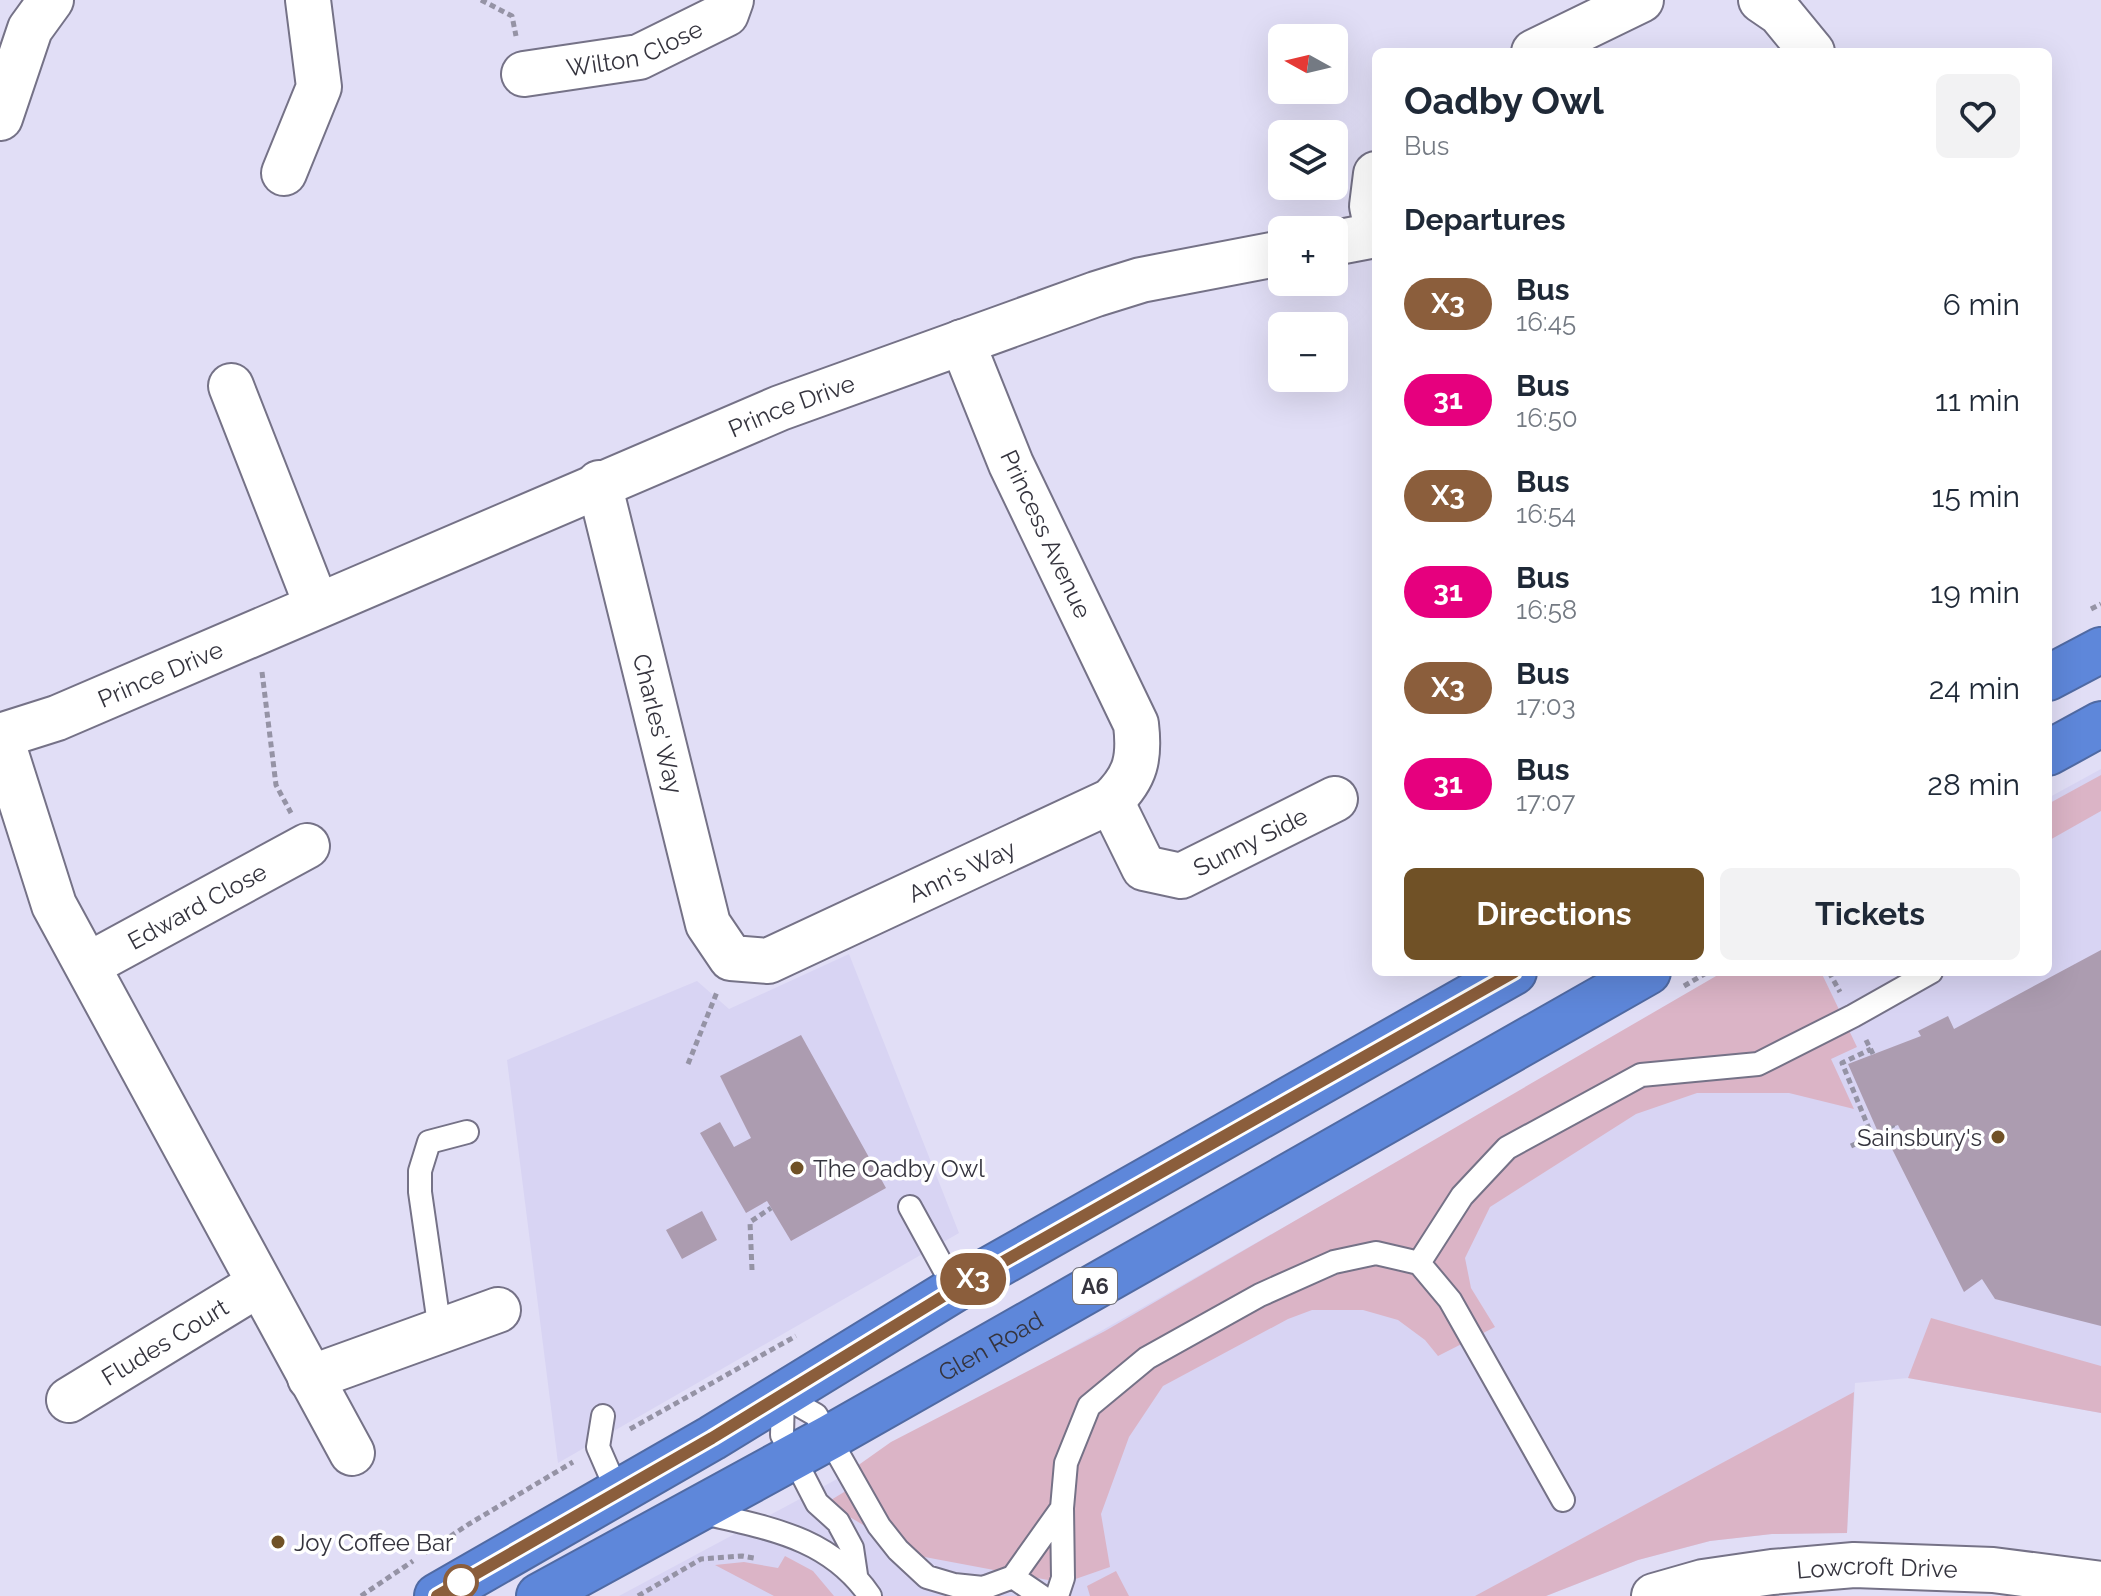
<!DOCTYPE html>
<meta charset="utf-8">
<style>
body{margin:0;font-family:Raleway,sans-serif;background:#f2f2f3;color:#1f2937;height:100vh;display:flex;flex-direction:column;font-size:30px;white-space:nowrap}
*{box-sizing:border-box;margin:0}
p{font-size:26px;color:#747a83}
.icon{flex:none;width:44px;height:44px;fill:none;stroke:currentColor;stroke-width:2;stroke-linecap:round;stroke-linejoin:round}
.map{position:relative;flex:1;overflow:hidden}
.side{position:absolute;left:1372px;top:48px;width:680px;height:928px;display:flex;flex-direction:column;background:#fff;border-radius:12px;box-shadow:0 8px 32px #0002}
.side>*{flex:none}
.badge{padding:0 16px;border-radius:26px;font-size:28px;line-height:52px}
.needle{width:52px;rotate:278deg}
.buttons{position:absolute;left:1268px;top:24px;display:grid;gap:16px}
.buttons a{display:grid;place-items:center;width:80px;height:80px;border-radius:12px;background:#fff;box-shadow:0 8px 32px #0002;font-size:40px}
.map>.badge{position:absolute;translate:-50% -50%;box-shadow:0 0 0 4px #fff}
h2{padding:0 32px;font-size:30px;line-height:72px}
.round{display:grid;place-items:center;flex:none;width:84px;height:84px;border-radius:12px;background:#f2f2f3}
.summary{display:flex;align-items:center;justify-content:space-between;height:136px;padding:0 32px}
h1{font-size:38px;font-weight:700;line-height:60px}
.primary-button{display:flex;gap:16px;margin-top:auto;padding:16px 32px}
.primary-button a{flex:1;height:92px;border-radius:12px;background:#705126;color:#fff;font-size:32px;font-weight:700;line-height:92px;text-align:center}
.primary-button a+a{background:#f2f2f3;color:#1f2937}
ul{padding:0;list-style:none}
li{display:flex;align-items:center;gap:24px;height:96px;padding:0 32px}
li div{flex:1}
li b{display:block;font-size:30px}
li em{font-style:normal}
li .badge{min-width:88px;font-weight:700;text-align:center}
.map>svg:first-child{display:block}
.built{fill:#d8d4f3}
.green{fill:#dbb4c6}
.building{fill:#ac9cb0}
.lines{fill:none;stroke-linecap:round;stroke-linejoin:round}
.lane-casing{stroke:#757287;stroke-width:26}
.street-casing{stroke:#757287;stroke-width:48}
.highway-casing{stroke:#506aa3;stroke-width:48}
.path{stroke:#9593a5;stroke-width:5;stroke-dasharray:6 4;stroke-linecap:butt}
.lane{stroke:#fff;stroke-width:22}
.street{stroke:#fff;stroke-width:44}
.highway{stroke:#5e87da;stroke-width:44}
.line-casing{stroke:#fff;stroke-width:18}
.line{stroke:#8b5e3c;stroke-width:12}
.poi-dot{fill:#705126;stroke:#fff;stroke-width:3}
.stop-dot{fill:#fff;stroke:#8b5e3c;stroke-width:4}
.labels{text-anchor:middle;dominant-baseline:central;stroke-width:7;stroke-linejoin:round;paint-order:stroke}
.shield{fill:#fff;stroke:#727178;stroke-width:2}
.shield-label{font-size:22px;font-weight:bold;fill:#35343e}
.street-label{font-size:24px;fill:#35343e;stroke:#fff}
.poi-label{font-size:24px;fill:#35343e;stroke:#fff;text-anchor:start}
</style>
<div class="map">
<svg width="2101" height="1596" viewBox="0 0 2101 1596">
<rect width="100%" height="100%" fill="#e1def6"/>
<path class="built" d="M2101,769V1413L1908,1378L1855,1383L1847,1533L1772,1534L1710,1541L1638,1560L1546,1596H619L895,1448L1733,972H2048V798Z
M849,954L959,1233L558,1463L507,1060L697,981L729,1009Z"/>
<path class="green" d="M2101,775V811L2048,841V804Z
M1723,972H1821L1857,1047L1831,1059L1854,1109L1789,1093H1697L1636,1114L1490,1207L1465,1258L1471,1288L1495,1327L1438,1356L1425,1340L1398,1320L1363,1310H1312L1288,1319L1163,1386L1129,1437L1101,1514L1110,1567L1064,1583L914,1555L826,1503L849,1489L843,1476L891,1442L1105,1331Z
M1931,1318L2101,1366V1413L1908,1378Z
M1854,1392L1847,1533L1772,1534L1710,1541L1638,1560L1546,1596H1475Z
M785,1556L813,1571L834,1596H774L715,1565L744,1562L778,1568Z
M1116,1571L1129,1596H1090L1087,1586Z"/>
<path class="building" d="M2101,950V1326L1995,1299L1982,1279L1964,1292L1888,1141L1902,1133L1898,1125L1878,1132L1848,1064L1921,1036L1918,1031L1948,1016L1954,1029Z
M801,1035L886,1188L791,1241L767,1201L746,1213L700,1133L720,1122L734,1147L751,1138L720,1076Z
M702,1211L717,1240L682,1259L666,1230Z"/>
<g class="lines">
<defs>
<path id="lane" d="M910,1207L955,1289
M1419,1263L1462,1196L1507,1148L1641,1075L1758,1064L1853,1016L1931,972
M440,1331L420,1192V1171L429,1142L467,1132
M603,1416L598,1447L618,1493
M700,1512C766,1528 829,1536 870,1596
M856,1575L852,1548L838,1522L817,1503L782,1435L783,1396L816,1415L879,1526L898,1550L927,1577L954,1585L983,1588L1013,1577L1062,1508
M1013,1577L1041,1596
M1057,1596L1063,1578L1062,1508L1066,1463L1089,1406L1147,1358L1260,1295L1334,1262L1376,1253L1419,1263L1450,1300L1563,1500"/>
<g id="street">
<path d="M1761,0L1780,13L1812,52"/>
<path d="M1534,52L1641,0"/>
<path id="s1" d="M524,74L639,57L726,14L731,0"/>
<path d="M0,118L30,29L51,0"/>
<path d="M284,173L319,87L308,0"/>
<path d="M1376,174L1372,206L1376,225"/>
<path d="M1334,243L1376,235"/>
<path d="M231,386L317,606"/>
<path id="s2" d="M599,483L708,924L731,958L768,961L1111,801C1136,777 1140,758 1136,724L1011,464L962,342"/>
<path d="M0,735L54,905L352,1453"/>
<path id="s3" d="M0,736L57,718L780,408L1096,294L1141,280L1282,253"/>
<path id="s4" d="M1111,801L1144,868L1181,876L1335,799"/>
<path id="s5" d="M88,965L307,846"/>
<path d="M310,1378L498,1310"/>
<path id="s6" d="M69,1400L259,1284"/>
<path id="s7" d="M1654,1596L1703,1582L1772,1572L1854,1565L1993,1570L2101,1584"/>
</g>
<g id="highway">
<path d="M2048,678L2101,650"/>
<path d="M2048,753L2101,724"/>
<path d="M437,1596L712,1438L955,1289L1514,972"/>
<path id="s8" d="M539,1596L830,1437L1648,972"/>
</g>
</defs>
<use href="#lane" class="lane-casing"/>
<use href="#street" class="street-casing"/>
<use href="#highway" class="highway-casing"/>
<path class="path" d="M481,0L512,16L516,36
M2091,609L2101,604
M262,672L276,785L291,813
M1829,972L1840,992
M1684,986L1708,972
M1866,1040L1873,1054
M688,1064L717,992
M1872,1136L1875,1141L1894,1130L1892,1126
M1851,1146L1872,1136L1842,1063L1871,1049
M752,1270L750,1222L771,1208
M630,1429L796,1336
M425,1553L469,1524L573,1462
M361,1596L413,1561
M638,1596L701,1559L742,1556L754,1558"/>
<use href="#lane" class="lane"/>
<use href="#street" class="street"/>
<use href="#highway" class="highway"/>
</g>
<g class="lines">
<defs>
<path id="line" d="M437,1596L712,1438L955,1289L1514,972"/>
</defs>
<use href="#line" class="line-casing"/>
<use href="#line" class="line"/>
</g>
<g class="poi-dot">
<circle cx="1998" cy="1137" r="8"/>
<circle cx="797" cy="1168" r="8"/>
<circle cx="278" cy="1542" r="8"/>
</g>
<circle class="stop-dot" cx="461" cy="1582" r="16"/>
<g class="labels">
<rect class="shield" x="1073" y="1268" width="44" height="36" rx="6"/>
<g class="shield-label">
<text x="1095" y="1286">A6</text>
</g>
<g class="street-label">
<text stroke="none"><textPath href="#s1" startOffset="114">Wilton Close</textPath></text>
<text stroke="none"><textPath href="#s3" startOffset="858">Prince Drive</textPath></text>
<text transform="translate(1046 534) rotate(65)">Princess Avenue</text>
<text stroke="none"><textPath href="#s3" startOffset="172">Prince Drive</textPath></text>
<text stroke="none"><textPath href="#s2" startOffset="248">Charles' Way</textPath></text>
<text stroke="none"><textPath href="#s4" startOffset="190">Sunny Side</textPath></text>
<text stroke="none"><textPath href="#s2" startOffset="746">Ann's Way</textPath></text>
<text stroke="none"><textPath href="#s5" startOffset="124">Edward Close</textPath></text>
<text stroke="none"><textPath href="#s6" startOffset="112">Fludes Court</textPath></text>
<text stroke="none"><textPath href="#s8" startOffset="516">Glen Road</textPath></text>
<text stroke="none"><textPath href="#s7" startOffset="226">Lowcroft Drive</textPath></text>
</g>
<g class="poi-label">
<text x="1982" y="1137" text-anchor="end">Sainsbury's</text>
<text x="813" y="1168">The Oadby Owl</text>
<text x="294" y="1542">Joy Coffee Bar</text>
</g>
</g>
</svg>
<div class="buttons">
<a><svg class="needle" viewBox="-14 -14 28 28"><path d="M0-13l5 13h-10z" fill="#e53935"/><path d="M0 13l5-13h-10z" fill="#747a83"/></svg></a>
<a><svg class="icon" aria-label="layers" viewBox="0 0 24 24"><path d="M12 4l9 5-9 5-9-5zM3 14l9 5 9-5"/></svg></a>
<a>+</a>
<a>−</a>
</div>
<b class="badge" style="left:973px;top:1279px;background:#8b5e3c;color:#fff">X3</b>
<section class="side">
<div class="summary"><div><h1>Oadby Owl</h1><p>Bus</p></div><a class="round"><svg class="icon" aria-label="heart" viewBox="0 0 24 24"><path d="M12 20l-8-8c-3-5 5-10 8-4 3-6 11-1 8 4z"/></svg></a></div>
<h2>Departures</h2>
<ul>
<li><span class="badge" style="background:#8b5e3c;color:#fff">X3</span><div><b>Bus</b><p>16:45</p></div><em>6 min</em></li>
<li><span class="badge" style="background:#e6007e;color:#fff">31</span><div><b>Bus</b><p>16:50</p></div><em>11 min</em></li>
<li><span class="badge" style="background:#8b5e3c;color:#fff">X3</span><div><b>Bus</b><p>16:54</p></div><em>15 min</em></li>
<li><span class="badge" style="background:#e6007e;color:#fff">31</span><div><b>Bus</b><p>16:58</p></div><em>19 min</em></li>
<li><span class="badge" style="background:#8b5e3c;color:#fff">X3</span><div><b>Bus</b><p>17:03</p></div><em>24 min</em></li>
<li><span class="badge" style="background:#e6007e;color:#fff">31</span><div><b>Bus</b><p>17:07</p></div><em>28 min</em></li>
</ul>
<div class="primary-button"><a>Directions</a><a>Tickets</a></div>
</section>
</div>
